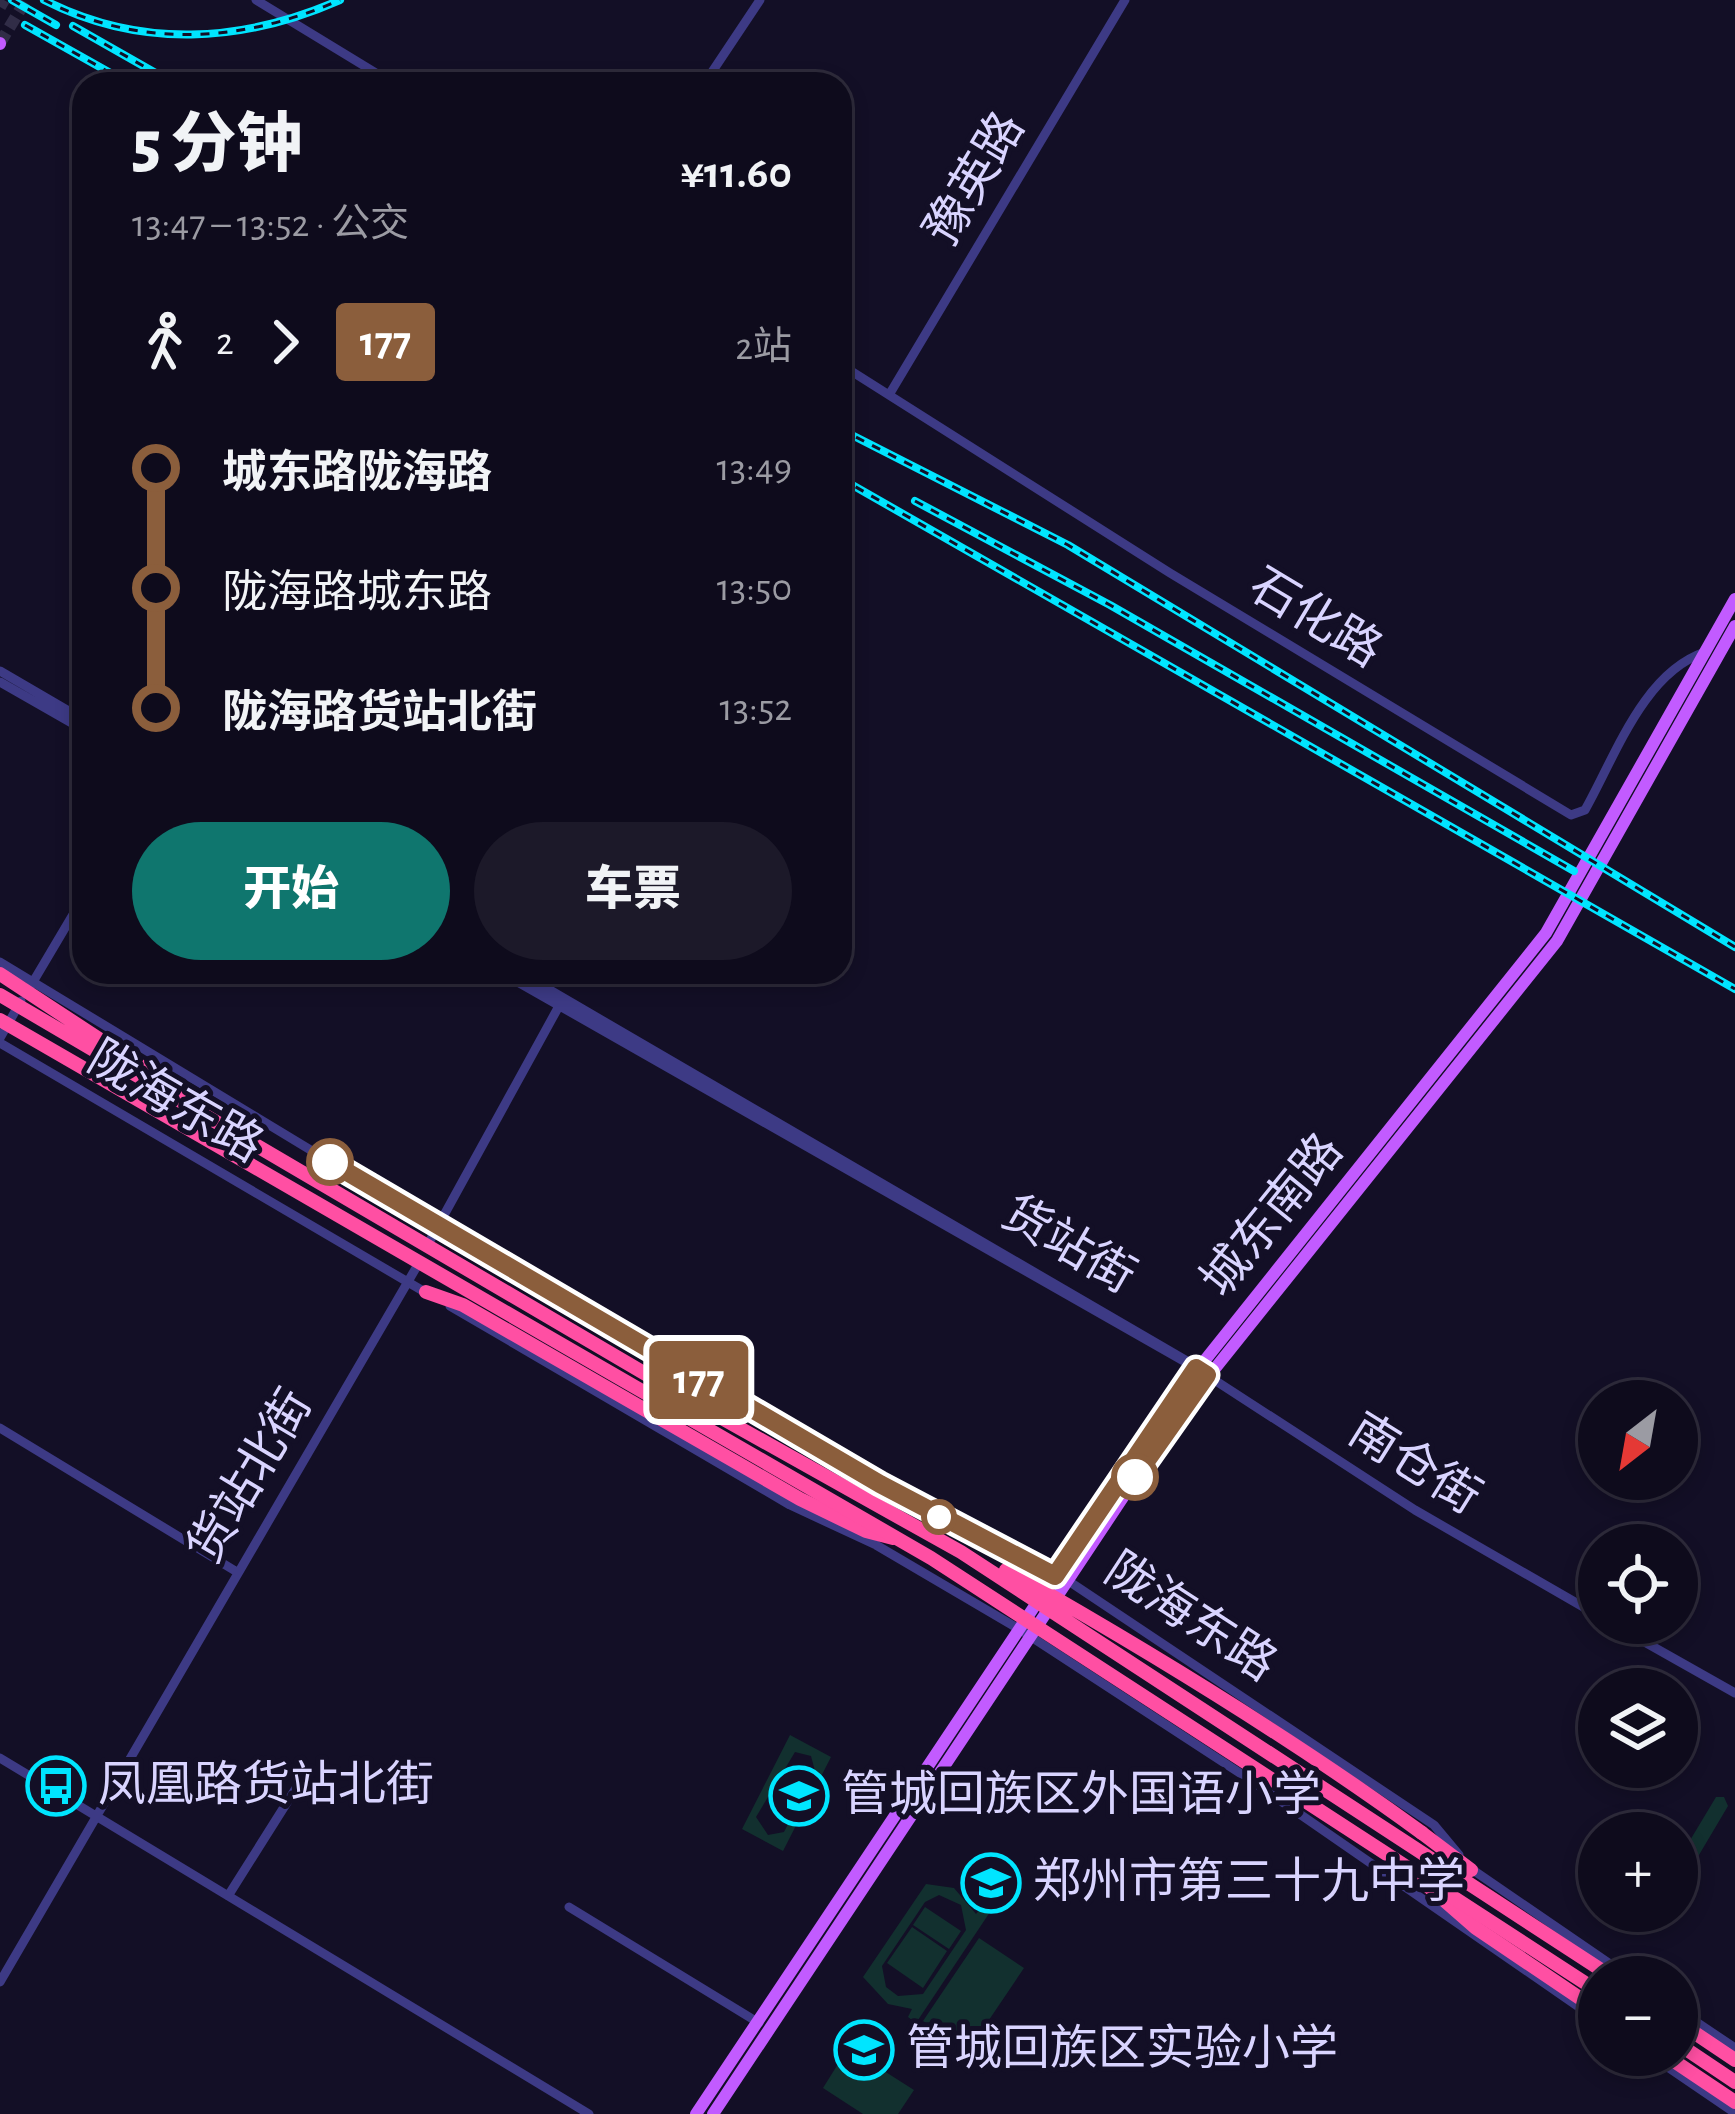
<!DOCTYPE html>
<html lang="zh">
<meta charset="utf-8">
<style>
body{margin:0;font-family:"Alegreya Sans","Noto Sans SC",sans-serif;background:#1c1929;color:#f1f3f6;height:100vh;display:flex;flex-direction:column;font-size:45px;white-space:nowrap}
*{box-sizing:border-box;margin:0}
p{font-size:39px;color:#9b9ba3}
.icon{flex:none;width:66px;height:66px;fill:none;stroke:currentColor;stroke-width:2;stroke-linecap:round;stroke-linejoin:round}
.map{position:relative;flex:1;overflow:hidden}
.drawer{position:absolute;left:72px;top:72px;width:780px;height:912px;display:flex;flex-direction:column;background:#0e0b1c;border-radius:36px;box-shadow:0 6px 18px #0003,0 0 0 3px #2e2b3b}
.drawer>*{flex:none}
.badge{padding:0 24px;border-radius:9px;font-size:42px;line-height:78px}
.needle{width:78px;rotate:211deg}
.fabs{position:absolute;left:1578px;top:1380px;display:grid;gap:24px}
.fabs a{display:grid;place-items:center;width:120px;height:120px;border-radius:50%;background:#0e0b1c;box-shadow:0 6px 18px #0003,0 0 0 3px #2e2b3b;font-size:60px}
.map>.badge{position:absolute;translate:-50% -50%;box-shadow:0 0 0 6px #fff}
.legs{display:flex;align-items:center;gap:18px;height:132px;padding:0 60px;font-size:39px}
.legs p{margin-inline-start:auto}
.overview{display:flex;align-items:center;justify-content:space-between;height:204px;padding:0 60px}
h1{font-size:66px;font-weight:800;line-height:90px}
.primary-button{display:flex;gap:24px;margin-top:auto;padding:24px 60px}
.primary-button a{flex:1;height:138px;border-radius:72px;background:#0f766e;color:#fff;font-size:48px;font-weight:800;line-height:138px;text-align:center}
.primary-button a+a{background:#1c1929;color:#f1f3f6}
ul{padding:0 60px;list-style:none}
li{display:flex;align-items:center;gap:42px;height:120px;font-size:45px}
li i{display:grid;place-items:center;width:18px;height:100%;margin:0 15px;background:currentColor}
li i::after{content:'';width:30px;height:30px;margin:-15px;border:9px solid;border-radius:50%;background:#0e0b1c}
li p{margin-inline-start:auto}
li:first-child i{background:linear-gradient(#0000 50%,currentColor 0)}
li:last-child i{background:linear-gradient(currentColor 50%,#0000 0)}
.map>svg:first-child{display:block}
.green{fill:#12302f;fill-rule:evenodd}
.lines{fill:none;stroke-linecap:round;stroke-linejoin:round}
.major-tunnel{stroke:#312d47;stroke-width:12;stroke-dasharray:12 6;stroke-linecap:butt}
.minor{stroke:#3d3a85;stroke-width:9}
.major{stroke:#c25bff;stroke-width:12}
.highway{stroke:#ff4fa3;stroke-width:14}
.rail-casing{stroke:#00e5ff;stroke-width:8}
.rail{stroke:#130f26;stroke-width:3;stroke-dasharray:9;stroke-linecap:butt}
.highway-bridge{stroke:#ff4fa3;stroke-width:14}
.line-1-casing{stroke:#fff;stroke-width:27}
.line-1{stroke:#8b5e3c;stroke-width:18}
.stop-1-dot{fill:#fff;stroke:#8b5e3c;stroke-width:6}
.labels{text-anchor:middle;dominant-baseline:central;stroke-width:10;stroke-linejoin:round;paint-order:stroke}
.street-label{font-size:48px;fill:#d9d4ff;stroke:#130f26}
.poi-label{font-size:48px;fill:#d9d4ff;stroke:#130f26;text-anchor:start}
</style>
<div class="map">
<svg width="1735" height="2114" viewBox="0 0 1735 2114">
<rect width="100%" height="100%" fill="#130f26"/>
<path class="green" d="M790,1735L831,1757L783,1851L742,1829ZM795,1752L811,1756L815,1771L784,1832L768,1835L756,1817Z
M1716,1797H1724L1728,1806L1696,1860L1683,1852Z
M926,1884L954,1888L976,1914L986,1901L994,1906L916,2023L908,2017L912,2009L888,2004L863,1977ZM939,1895L961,1905L966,1930L923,1994L898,1996L886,1987L882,1966L925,1902Z
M925,1907L961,1931L949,1949L913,1925Z
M912,1927L947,1951L923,1988L887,1963Z
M979,1938L1024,1968L968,2051L923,2021Z
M848,2048L914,2090L898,2114H863L823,2088Z"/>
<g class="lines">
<path class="major-tunnel" d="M0,7L4,0
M0,43L26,0"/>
<path class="minor" d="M256,0L394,84
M704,84L760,0
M840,364L1170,573L1571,815L1585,810C1615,757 1643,673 1705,652
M889,395L1125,0
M0,671L84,720
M0,682L84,730
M0,962L535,1286L1010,1557L1067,1580L1434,1825L1459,1855
M500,972L1196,1368L1415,1510L1599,1616
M519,972L1192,1364
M30,987L84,896
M0,1038L21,1001
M0,1043L430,1295
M427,1246L559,1006
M450,1306L790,1505L876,1545L1019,1629L1249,1779L1599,2021
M0,1428L237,1572
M1611,1623L1735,1693
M0,1758L589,2114
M1470,1868L1629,1977
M228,1896L298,1785
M569,1907L759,2023
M0,1982L420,1261
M1677,2009L1735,2048
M1650,2055L1735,2113"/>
<path class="major" d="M0,44V43
M696,2114L1166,1409L1546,933L1735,599
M713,2114L1177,1416L1557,941L1735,626"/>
<path class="highway" d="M426,1292L463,1305L800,1499L866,1531L893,1538
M1422,1833L1471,1870
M1429,1887L1476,1928L1599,2011
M1677,2021L1735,2060
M1677,2043L1735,2082
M1665,2055L1735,2102"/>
<defs>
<path id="rail" d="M12,0L56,25
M44,0C140,49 242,43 340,0
M25,25L130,84
M73,26L175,84
M840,429L1068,545L1735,947
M840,478L1735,989
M915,501L1110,605L1574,871"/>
</defs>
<use href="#rail" class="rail-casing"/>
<use href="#rail" class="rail"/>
<path class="highway-bridge" d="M0,974L189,1098
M0,995L695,1403L961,1552L1612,1977
M0,1020L931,1558L1599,1992
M1006,1570C1149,1651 1289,1736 1422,1833"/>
</g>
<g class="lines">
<defs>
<path id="line-1" d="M330,1162L880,1484L1055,1576L1196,1368L1207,1375L1135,1477"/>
</defs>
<use href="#line-1" class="line-1-casing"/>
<use href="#line-1" class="line-1"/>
</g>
<defs>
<symbol id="bus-ring" viewBox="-11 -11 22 22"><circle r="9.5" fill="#130f26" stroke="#00e5ff" stroke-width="1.5"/><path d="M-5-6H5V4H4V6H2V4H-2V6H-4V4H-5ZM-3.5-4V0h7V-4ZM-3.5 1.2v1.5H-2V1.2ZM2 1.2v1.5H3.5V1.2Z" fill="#00e5ff"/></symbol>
<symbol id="school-ring" viewBox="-11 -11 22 22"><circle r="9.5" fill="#130f26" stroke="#00e5ff" stroke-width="1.5"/><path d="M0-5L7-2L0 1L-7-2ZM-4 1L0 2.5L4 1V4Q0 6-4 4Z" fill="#00e5ff"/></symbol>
</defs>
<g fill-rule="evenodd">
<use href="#bus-ring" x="23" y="1753" width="66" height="66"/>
<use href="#school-ring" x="766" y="1763" width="66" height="66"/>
<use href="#school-ring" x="958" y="1850" width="66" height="66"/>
<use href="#school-ring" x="831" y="2017" width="66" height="66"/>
</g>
<g class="stop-1-dot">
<circle cx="330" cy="1162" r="21"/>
<circle cx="1135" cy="1477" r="21"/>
<circle cx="939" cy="1517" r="15"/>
</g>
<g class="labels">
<g class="street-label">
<text transform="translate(976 179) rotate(-59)">豫英路</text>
<text transform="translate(1315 619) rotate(31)">石化路</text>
<text transform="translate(175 1103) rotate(30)">陇海东路</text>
<text transform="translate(1273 1216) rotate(-51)">城东南路</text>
<text transform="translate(1068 1246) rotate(30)">货站街</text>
<text transform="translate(1414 1465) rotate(32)">南仓街</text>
<text transform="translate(251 1477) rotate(-59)">货站北街</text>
<text transform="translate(1190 1618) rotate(33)">陇海东路</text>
</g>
<g class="poi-label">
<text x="98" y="1786">凤凰路货站北街</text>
<text x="841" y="1796">管城回族区外国语小学</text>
<text x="1033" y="1883">郑州市第三十九中学</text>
<text x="906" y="2050">管城回族区实验小学</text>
</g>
</g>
</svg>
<div class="fabs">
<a><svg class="needle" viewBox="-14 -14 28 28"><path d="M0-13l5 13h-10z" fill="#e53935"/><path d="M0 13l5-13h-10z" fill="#9b9ba3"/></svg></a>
<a><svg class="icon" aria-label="locate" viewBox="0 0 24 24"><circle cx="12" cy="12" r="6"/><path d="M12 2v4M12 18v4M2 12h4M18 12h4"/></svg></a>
<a><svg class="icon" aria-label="layers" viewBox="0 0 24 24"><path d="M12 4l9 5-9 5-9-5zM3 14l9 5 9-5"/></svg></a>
<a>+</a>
<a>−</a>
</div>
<b class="badge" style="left:699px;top:1380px;background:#8b5e3c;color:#fff">177</b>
<section class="drawer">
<div class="overview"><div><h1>5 分钟</h1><p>13:47 – 13:52 · 公交</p></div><b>¥11.60</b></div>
<div class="legs"><svg class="icon" aria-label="walk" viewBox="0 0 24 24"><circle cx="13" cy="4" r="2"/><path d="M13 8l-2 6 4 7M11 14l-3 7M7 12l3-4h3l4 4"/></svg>2<svg class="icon" aria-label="forward" viewBox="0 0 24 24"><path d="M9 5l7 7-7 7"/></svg><b class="badge" style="background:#8b5e3c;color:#fff">177</b><p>2站</p></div>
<ul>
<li><i style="color:#8b5e3c"></i><b>城东路陇海路</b><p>13:49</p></li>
<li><i style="color:#8b5e3c"></i><span>陇海路城东路</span><p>13:50</p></li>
<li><i style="color:#8b5e3c"></i><b>陇海路货站北街</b><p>13:52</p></li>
</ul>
<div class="primary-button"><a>开始</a><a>车票</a></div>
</section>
</div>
